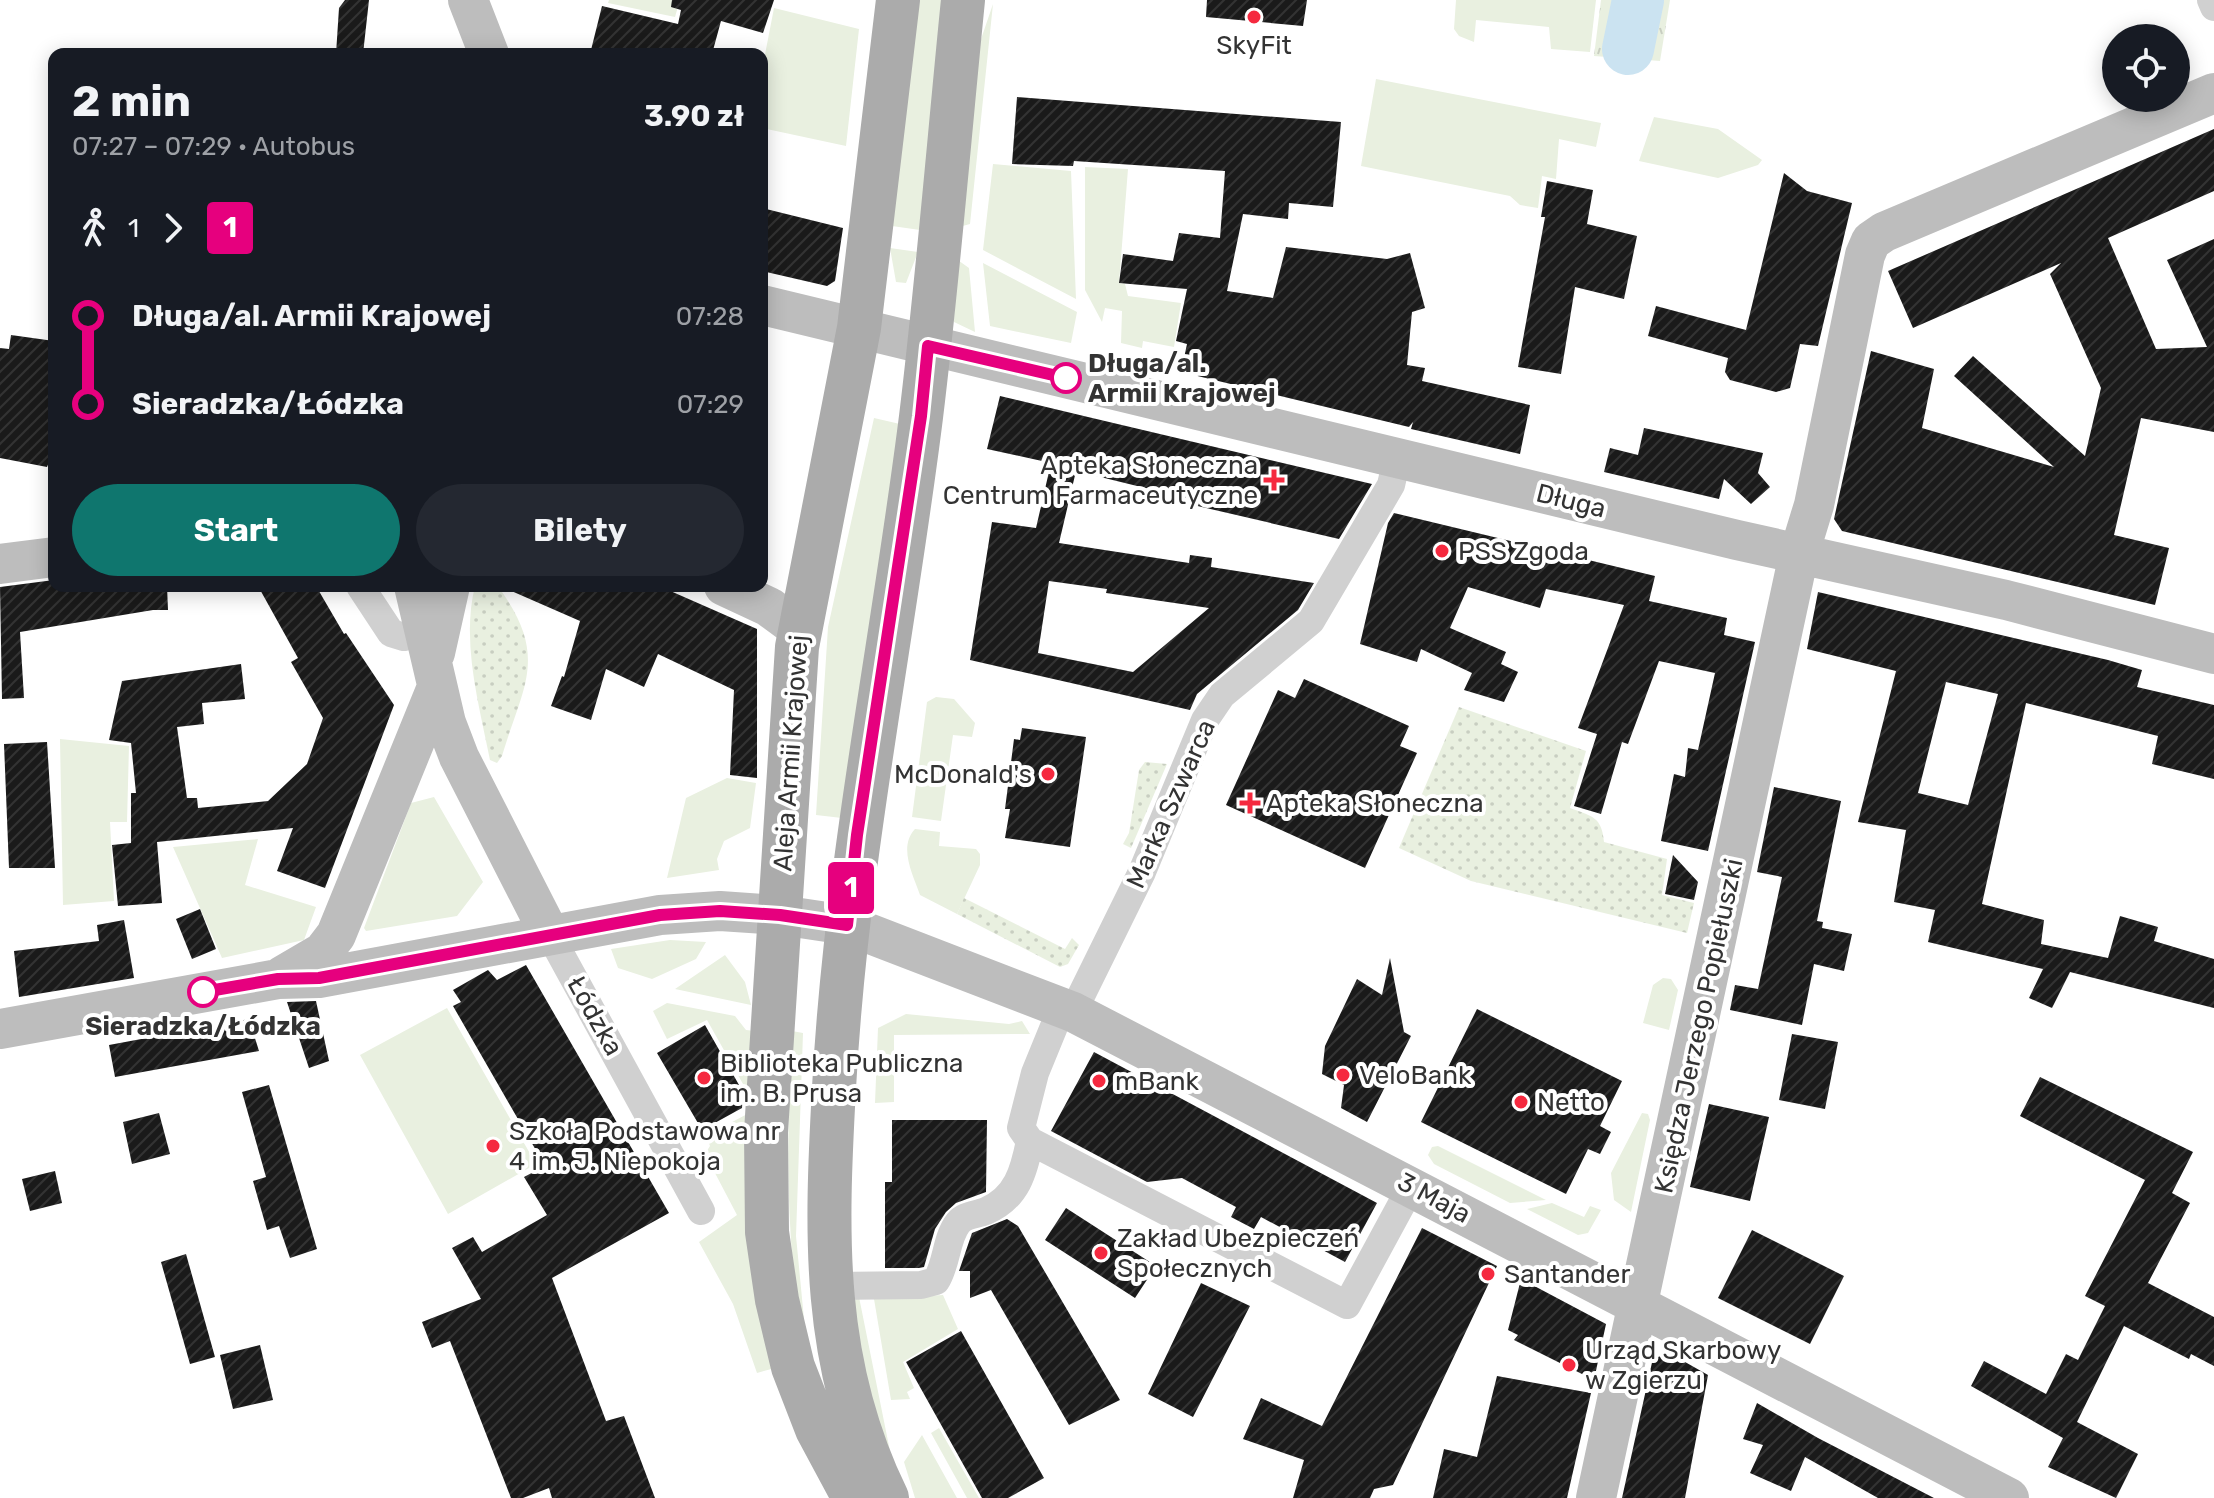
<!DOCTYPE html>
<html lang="pl">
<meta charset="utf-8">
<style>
body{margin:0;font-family:Rubik,sans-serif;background:#242831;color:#f1f3f6;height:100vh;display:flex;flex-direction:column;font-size:30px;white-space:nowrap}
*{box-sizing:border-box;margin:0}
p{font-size:26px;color:#9ea1a6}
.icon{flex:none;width:44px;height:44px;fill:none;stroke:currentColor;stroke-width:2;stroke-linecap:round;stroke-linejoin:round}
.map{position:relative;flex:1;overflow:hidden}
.side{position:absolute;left:48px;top:48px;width:720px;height:544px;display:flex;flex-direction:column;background:#171b24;border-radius:16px;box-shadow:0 4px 20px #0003}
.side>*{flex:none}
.badge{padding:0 16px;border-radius:6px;font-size:28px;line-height:52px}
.controls{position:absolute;left:2102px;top:24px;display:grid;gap:16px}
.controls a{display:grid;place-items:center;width:88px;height:88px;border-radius:50%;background:#171b24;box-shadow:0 4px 20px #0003;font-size:40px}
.map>.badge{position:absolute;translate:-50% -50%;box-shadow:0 0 0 4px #fff}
.legs{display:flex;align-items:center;gap:12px;height:88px;padding:0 24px;font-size:26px}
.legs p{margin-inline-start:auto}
.summary{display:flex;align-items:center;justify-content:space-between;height:136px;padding:0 24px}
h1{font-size:44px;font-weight:700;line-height:60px}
.action{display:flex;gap:16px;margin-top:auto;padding:16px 24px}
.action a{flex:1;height:92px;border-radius:48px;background:#0f766e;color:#fff;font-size:32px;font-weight:700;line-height:92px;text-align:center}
.action a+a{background:#242831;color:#f1f3f6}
ul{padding:0 24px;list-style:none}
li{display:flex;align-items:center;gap:28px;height:88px;font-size:30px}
li i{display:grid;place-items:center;width:12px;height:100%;margin:0 10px;background:currentColor}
li i::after{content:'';width:20px;height:20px;margin:-10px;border:6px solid;border-radius:50%;background:#171b24}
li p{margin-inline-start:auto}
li:first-child i{background:linear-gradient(#0000 50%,currentColor 0)}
li:last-child i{background:linear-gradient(currentColor 50%,#0000 0)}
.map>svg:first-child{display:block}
.grass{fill:#e9f0e0}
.park{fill:url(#park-tufts)}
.garden{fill:url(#garden-dots)}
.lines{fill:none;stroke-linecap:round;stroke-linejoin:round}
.river{stroke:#cbe3f1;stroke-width:52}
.building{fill:url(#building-hatch);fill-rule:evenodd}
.street{stroke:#d0d0d0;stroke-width:28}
.secondary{stroke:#bdbdbd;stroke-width:40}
.primary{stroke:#ababab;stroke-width:44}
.line-1-casing{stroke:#fff;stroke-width:18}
.line-1{stroke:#e6007e;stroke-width:12}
.poi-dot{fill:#f5293f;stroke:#fff;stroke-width:3}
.stop-1-dot{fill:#fff;stroke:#e6007e;stroke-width:4}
.labels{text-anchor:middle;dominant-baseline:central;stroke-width:8;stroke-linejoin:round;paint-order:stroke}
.poi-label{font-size:26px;fill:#333;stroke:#fff;text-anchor:start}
.stop-label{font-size:26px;font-weight:bold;fill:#333;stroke:#fff;text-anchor:start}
.street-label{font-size:26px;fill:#333;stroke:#fff}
</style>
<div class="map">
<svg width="2214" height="1498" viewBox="0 0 2214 1498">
<defs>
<pattern id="park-tufts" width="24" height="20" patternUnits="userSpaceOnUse" patternTransform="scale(2)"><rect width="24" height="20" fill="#e9f0e0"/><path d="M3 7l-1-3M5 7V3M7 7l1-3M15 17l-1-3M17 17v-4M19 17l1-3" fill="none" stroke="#c8cec1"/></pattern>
<pattern id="garden-dots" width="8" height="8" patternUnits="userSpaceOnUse" patternTransform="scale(2)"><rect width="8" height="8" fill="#e9f0e0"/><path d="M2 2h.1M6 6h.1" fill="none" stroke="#c8cec1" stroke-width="1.8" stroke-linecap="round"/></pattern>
<pattern id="building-hatch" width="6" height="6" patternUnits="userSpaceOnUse" patternTransform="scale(2)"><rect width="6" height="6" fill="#1a1a1a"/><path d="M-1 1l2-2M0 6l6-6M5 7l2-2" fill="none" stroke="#333"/></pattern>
</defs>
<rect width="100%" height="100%" fill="#fff"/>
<path class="grass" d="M609,0H680L675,17L608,3Z
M918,0H944L920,230L892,226Z
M1456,0H1596L1590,52L1551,49L1549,27L1476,20L1474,42L1459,36L1454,29Z
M993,4L970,224L959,227L979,45Z
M774,8L859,29L846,146L762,128V70Z
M1376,79L1601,123L1596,147L1559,139L1556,179L1542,176L1538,208L1520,205L1510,196L1361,166Z
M1654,117L1718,129L1762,160L1758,165L1718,178L1639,161Z
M993,164L1071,171L1076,299L983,250Z
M1085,167L1128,169L1119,283L1125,284L1128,296L1181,303L1174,347L1143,341L1142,348L1121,343L1122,311L1105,308L1102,322L1085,290Z
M890,248L918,252L906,283L896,282Z
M955,258L969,268L975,332L954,322Z
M983,263L1077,312L1071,343L990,326Z
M874,418L900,424L842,818L816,815L828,627Z
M936,697L954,699L975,723L972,737L953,735L941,821L912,817L927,702Z
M60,739L129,746L127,822H110L114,901L63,905Z
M727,778L756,783L750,828L724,841L717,859L719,870L667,878L686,798Z
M434,797L483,882L457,916L366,931L364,928L411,803Z
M915,829L940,832L939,846L976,849L980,854V865L957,914L920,895C913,875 898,847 915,829Z
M258,839L245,885L316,907L304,940L222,958L173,847Z
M670,940L706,942L696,959L652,979L618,968L611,949Z
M725,955L745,982L751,1005L675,989Z
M1663,978L1671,979L1678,990L1669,1030L1643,1023L1653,985Z
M667,1003L735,1016L746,1030L755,1031L752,1100L707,1020L667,1039L653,1011Z
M447,1008L536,1164L448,1214L360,1055Z
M906,1014L1009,1024L1022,1021L1030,1034L894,1035V1102L875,1103L878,1028Z
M792,1031L803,1033L796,1236L804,1319L799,1316C785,1220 787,1128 792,1031Z
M749,1113L775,1368L757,1373L733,1304L699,1242L737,1215L705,1154L710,1146L706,1136Z
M1642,1113L1648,1114L1650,1120L1631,1212L1614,1200L1611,1173Z
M1438,1146L1546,1200L1510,1203L1434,1164L1428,1155L1432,1147Z
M1552,1203L1584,1217L1590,1206L1601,1210L1588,1233L1578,1235L1527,1209Z
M943,1295L958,1329L903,1362L914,1388L907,1392L910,1399L891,1400L874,1299Z
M859,1297L895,1476L865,1384L853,1301Z
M939,1428L979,1498H967L931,1433Z
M922,1435L957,1498H915L904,1462Z"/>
<path class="park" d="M1601,0H1670L1660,61L1594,56Z"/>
<path class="garden" d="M475,586L502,592C548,658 523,686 502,756L497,763L490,760C479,704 461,642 475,586Z
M1459,707L1586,751L1570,808C1592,816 1602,817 1604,842L1667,859L1662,895L1694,903L1687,933L1471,881L1399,848Z
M1145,762L1167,764L1131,848L1123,844L1129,833L1139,770Z
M964,898L1065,949L1072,938L1079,945L1068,964L1060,967L957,914Z"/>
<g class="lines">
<path class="river" d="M1628,49L1638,0"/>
</g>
<path class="building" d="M345,0H369L363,54H336L339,8Z
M672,0H774L763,33L721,21L712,54H590L602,6L678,24L681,10L671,7Z
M1207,0H1307L1303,26L1206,17Z
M1017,97L1341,122L1333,207L1289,203L1288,219L1243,214L1227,291L1273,298L1286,247L1387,259L1410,253L1425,308L1412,312L1407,365L1425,368L1422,381L1530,405L1520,454L1411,429L1413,422L1409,427L1181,372L1187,344L1176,341L1187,289L1119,283L1123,254L1173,261L1179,233L1220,238L1225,171L1074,161L1073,166L1012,164Z
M2214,129V191L2108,238L2156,349L2207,347L2167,260L2214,239V432L2141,418L2114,535L2169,548L2155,605L1842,531L1834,519L1871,351L1934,369L1922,428L2054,467L1954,376L1973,356L2085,456L2101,388L2050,274L2061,263L1913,328L1888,271Z
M1784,173L1807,191L1852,203L1818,346L1800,344L1790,388L1776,392L1730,380L1725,372L1728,358L1648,336L1656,306L1746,330Z
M1547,181L1593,190L1587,224L1637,236L1624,299L1575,287L1561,374L1518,367L1545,217H1541Z
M762,208L843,228L835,281L827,286L762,271Z
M11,335L54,341V450L47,467L0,458V348L9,349Z
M1000,396L1088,417L1372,484L1339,539L1189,504L1190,499L1076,471L1059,543L1189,563L1190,555L1212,558L1211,567L1314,583L1298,610L1197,694L1190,710L970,660L992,522L1036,528L1051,463L987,449ZM1049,581L1107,589L1106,593L1209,608L1133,672L1038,653Z
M1644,428L1763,453L1758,473L1770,487L1751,504L1724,479L1719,499L1604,472L1610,448L1638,455Z
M1394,513L1655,576L1649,601L1727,618L1724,635L1755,642L1708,851L1661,841L1674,774L1685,777L1688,748L1698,750L1715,673L1659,661L1628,744L1622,742L1601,814L1574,806L1597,734L1578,728L1624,605L1546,589L1540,608L1468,587L1450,628L1506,652L1501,664L1518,672L1504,702L1464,690L1472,673L1421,649L1417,662L1360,644L1388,523Z
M54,580V586H167L168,610H153L20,632L24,698L2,699L0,587Z
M258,586H316L344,634L346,633L394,705L325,888L277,871L293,828L157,842L162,903L118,906L112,845L131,843V793H136L131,743L109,740L122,681L241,664L245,699L202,703L204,724L177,727L187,798H197L198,808L268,801L307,764L323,718L291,662L298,658Z
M500,586H659L757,629V778L730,775L734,690L658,654L644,687L606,669L591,720L551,706L562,676L564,677L580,621Z
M1818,592L2108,660L2142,670L2137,687L2214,705V779L2152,764L2158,736L2026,703L1982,904L2044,920L2041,944L2108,958L2120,916L2158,927L2154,941L2214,959V1008L2070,972L2052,1008L2029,998L2043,969L1928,942L1935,910L1894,902L1906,830L1858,822L1896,671L1807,649ZM1946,682L1998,694L1968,805L1918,793Z
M1304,679L1409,726L1400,746L1417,753L1365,868L1226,805L1278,690L1295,698Z
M1022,728L1086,737L1070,847L1005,838L1010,809H1005L1014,739L1020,740Z
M47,742L55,868H9L4,744Z
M1774,787L1841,801L1817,921L1823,922L1822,928L1852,934L1844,971L1814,964L1802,1025L1730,1010L1735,985L1758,989L1782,877L1757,872Z
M1673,855L1698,882L1694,900L1665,894Z
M200,909L216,949L192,959L176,919Z
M124,920L134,978L19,997L14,951L99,941L97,925Z
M1390,958L1404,1032L1411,1036L1367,1122L1341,1108L1344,1085L1322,1074L1325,1046L1357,979L1382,995Z
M526,965L669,1213L552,1278L606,1421L624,1416L655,1498H552L549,1488L523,1498H511L450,1341L432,1348L422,1322L481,1299L452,1248L473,1237L482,1252L547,1215L524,1177L545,1166L453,1006L461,1002L453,990L488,970L497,980Z
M316,1001L329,1061L309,1068L287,1002Z
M1477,1009L1622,1081L1600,1126L1611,1132L1600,1154L1588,1149L1566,1194L1421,1122Z
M249,1019L259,1051L115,1077L109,1045Z
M705,1025L743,1092L742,1108L702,1130L657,1053Z
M1792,1034L1838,1042L1825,1109L1779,1100Z
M1094,1052L1377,1203L1345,1262L1261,1217L1254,1229L1231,1217L1236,1207L1182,1178L1147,1182L1051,1131Z
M2040,1077L2193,1152L2172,1193L2190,1203L2148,1283L2214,1317V1366L2191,1354L2189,1359L2124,1326L2077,1422L2138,1454L2116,1498L2048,1467L2063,1438L1971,1386L1984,1361L2046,1394L2066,1354L2078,1360L2105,1306L2085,1296L2145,1180L2020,1116Z
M269,1085L317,1249L290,1258L279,1226L267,1230L253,1181L266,1177L242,1092Z
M1709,1104L1769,1117L1750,1201L1690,1187Z
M159,1113L170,1154L132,1164L123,1122Z
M892,1120H987L986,1192L956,1203L946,1212L935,1229L924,1267L919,1268H885V1182H892Z
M55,1171L62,1203L30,1211L22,1179Z
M1066,1208L1156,1266L1135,1298L1045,1240Z
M1007,1219L1018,1226L1120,1400L1069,1425L991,1290L970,1298V1271H959L972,1233Z
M1422,1228L1497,1266L1393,1485L1374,1489L1370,1498H1293L1304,1460L1243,1439L1261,1398L1322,1426Z
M1752,1230L1844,1276L1810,1344L1718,1298Z
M186,1254L215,1357L190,1364L161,1262Z
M1521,1279L1606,1324L1594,1380L1514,1340L1518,1335L1508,1330Z
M1201,1283L1250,1306L1193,1417L1148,1394Z
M961,1331L1044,1478L1008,1498H982L906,1362Z
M260,1345L273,1400L233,1409L220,1355Z
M1671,1354L1708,1375L1685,1498H1622L1653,1358Z
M1497,1376L1591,1393L1567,1498H1433L1444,1449L1477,1457Z
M1757,1403L1818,1438L1934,1498H1878L1805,1457L1791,1491L1750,1473L1763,1445L1743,1439Z"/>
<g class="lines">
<path class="street" d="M2211,0L2214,7
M360,586L391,633L404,637L424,631
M550,935L701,1211
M1062,1007L1035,1073L1021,1128L1030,1141L1347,1305L1411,1187
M1073,1012L1142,872L1205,720L1222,695L1311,621L1391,485L1397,459
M832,1286L921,1285L936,1281C947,1264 946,1238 958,1223C964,1215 976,1215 986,1211C1017,1198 1024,1171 1030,1141"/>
<path class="secondary" d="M468,0L489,54
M762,305L1737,540L2006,600L2214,654
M0,564L54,557
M414,586L446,723L459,757L550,935
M724,586L769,607L799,629
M435,653L450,586
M282,976L323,952L336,935L437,687
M0,1029L278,979L319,978L660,915L720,911L780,915L847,925L1073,1012L2009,1498
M1596,1498L1799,554L1814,505L1865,255L1871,241L1884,232L2214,93"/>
<path class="primary" d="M854,1498L817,1429L793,1367L777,1300L767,1232L766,1132L797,647L859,328L898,0
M887,1498C821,1363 826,1234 834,1088C846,862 893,641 921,417C938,278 949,139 963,0"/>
</g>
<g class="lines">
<defs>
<path id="line-1" d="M203,992L278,979L319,978L660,915L720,911L780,915L847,925L857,835L921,416L928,346L1066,378"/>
</defs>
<use href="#line-1" class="line-1-casing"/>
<use href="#line-1" class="line-1"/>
</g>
<g class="poi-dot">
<circle cx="1254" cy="17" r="8"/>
<path d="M1270 468h8v8h8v8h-8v8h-8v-8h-8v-8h8z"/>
<circle cx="1442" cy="551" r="8"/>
<circle cx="1048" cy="774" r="8"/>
<path d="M1246 791h8v8h8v8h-8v8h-8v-8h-8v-8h8z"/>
<circle cx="1343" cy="1075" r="8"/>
<circle cx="704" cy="1078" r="8"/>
<circle cx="1099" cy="1081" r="8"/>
<circle cx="1521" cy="1102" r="8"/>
<circle cx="493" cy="1146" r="8"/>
<circle cx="1101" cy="1253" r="8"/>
<circle cx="1488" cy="1274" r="8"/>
<circle cx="1569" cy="1365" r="8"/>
</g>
<g class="stop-1-dot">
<circle cx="1066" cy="378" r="14"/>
<circle cx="203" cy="992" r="14"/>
</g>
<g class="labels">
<g class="poi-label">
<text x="1254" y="45" text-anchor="middle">SkyFit</text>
<text x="1258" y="465" text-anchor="end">Apteka Słoneczna<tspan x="1258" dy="30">Centrum Farmaceutyczne</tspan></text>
<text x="1458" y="551">PSS Zgoda</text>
<text x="1032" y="774" text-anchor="end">McDonald's</text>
<text x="1266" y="803">Apteka Słoneczna</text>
<text x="720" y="1063">Biblioteka Publiczna<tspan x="720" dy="30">im. B. Prusa</tspan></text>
<text x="1359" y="1075">VeloBank</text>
<text x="1115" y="1081">mBank</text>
<text x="1537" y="1102">Netto</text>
<text x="509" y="1131">Szkoła Podstawowa nr<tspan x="509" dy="30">4 im. J. Niepokoja</tspan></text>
<text x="1117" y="1238">Zakład Ubezpieczeń<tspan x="1117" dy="30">Społecznych</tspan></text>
<text x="1504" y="1274">Santander</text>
<text x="1585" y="1350">Urząd Skarbowy<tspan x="1585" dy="30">w Zgierzu</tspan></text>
</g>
<g class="stop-label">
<text x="1088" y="363">Długa/al.<tspan x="1088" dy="30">Armii Krajowej</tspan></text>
<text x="203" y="1026" text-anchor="middle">Sieradzka/Łódzka</text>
</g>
<g class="street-label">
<text transform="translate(1571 501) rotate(14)">Długa</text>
<text transform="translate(791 753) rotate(-86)">Aleja Armii Krajowej</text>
<text transform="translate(1171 804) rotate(-66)">Marka Szwarca</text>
<text transform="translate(595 1016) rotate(61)">Łódzka</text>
<text transform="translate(1699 1026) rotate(-78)">Księdza Jerzego Popiełuszki</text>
<text transform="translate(1434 1198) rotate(28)">3 Maja</text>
</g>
</g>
</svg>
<div class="controls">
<a><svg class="icon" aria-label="locate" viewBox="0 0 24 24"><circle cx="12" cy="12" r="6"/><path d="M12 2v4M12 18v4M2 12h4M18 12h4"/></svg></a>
</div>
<b class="badge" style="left:851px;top:888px;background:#e6007e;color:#fff">1</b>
<section class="side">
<div class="summary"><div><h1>2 min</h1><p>07:27 – 07:29 · Autobus</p></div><b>3.90 zł</b></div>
<div class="legs"><svg class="icon" aria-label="walk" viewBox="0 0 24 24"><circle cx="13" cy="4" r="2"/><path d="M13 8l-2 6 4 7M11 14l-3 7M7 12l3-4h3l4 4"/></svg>1<svg class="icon" aria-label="forward" viewBox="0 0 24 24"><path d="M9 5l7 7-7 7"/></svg><b class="badge" style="background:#e6007e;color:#fff">1</b></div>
<ul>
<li><i style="color:#e6007e"></i><b>Długa/al. Armii Krajowej</b><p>07:28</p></li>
<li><i style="color:#e6007e"></i><b>Sieradzka/Łódzka</b><p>07:29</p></li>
</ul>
<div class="action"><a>Start</a><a>Bilety</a></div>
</section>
</div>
